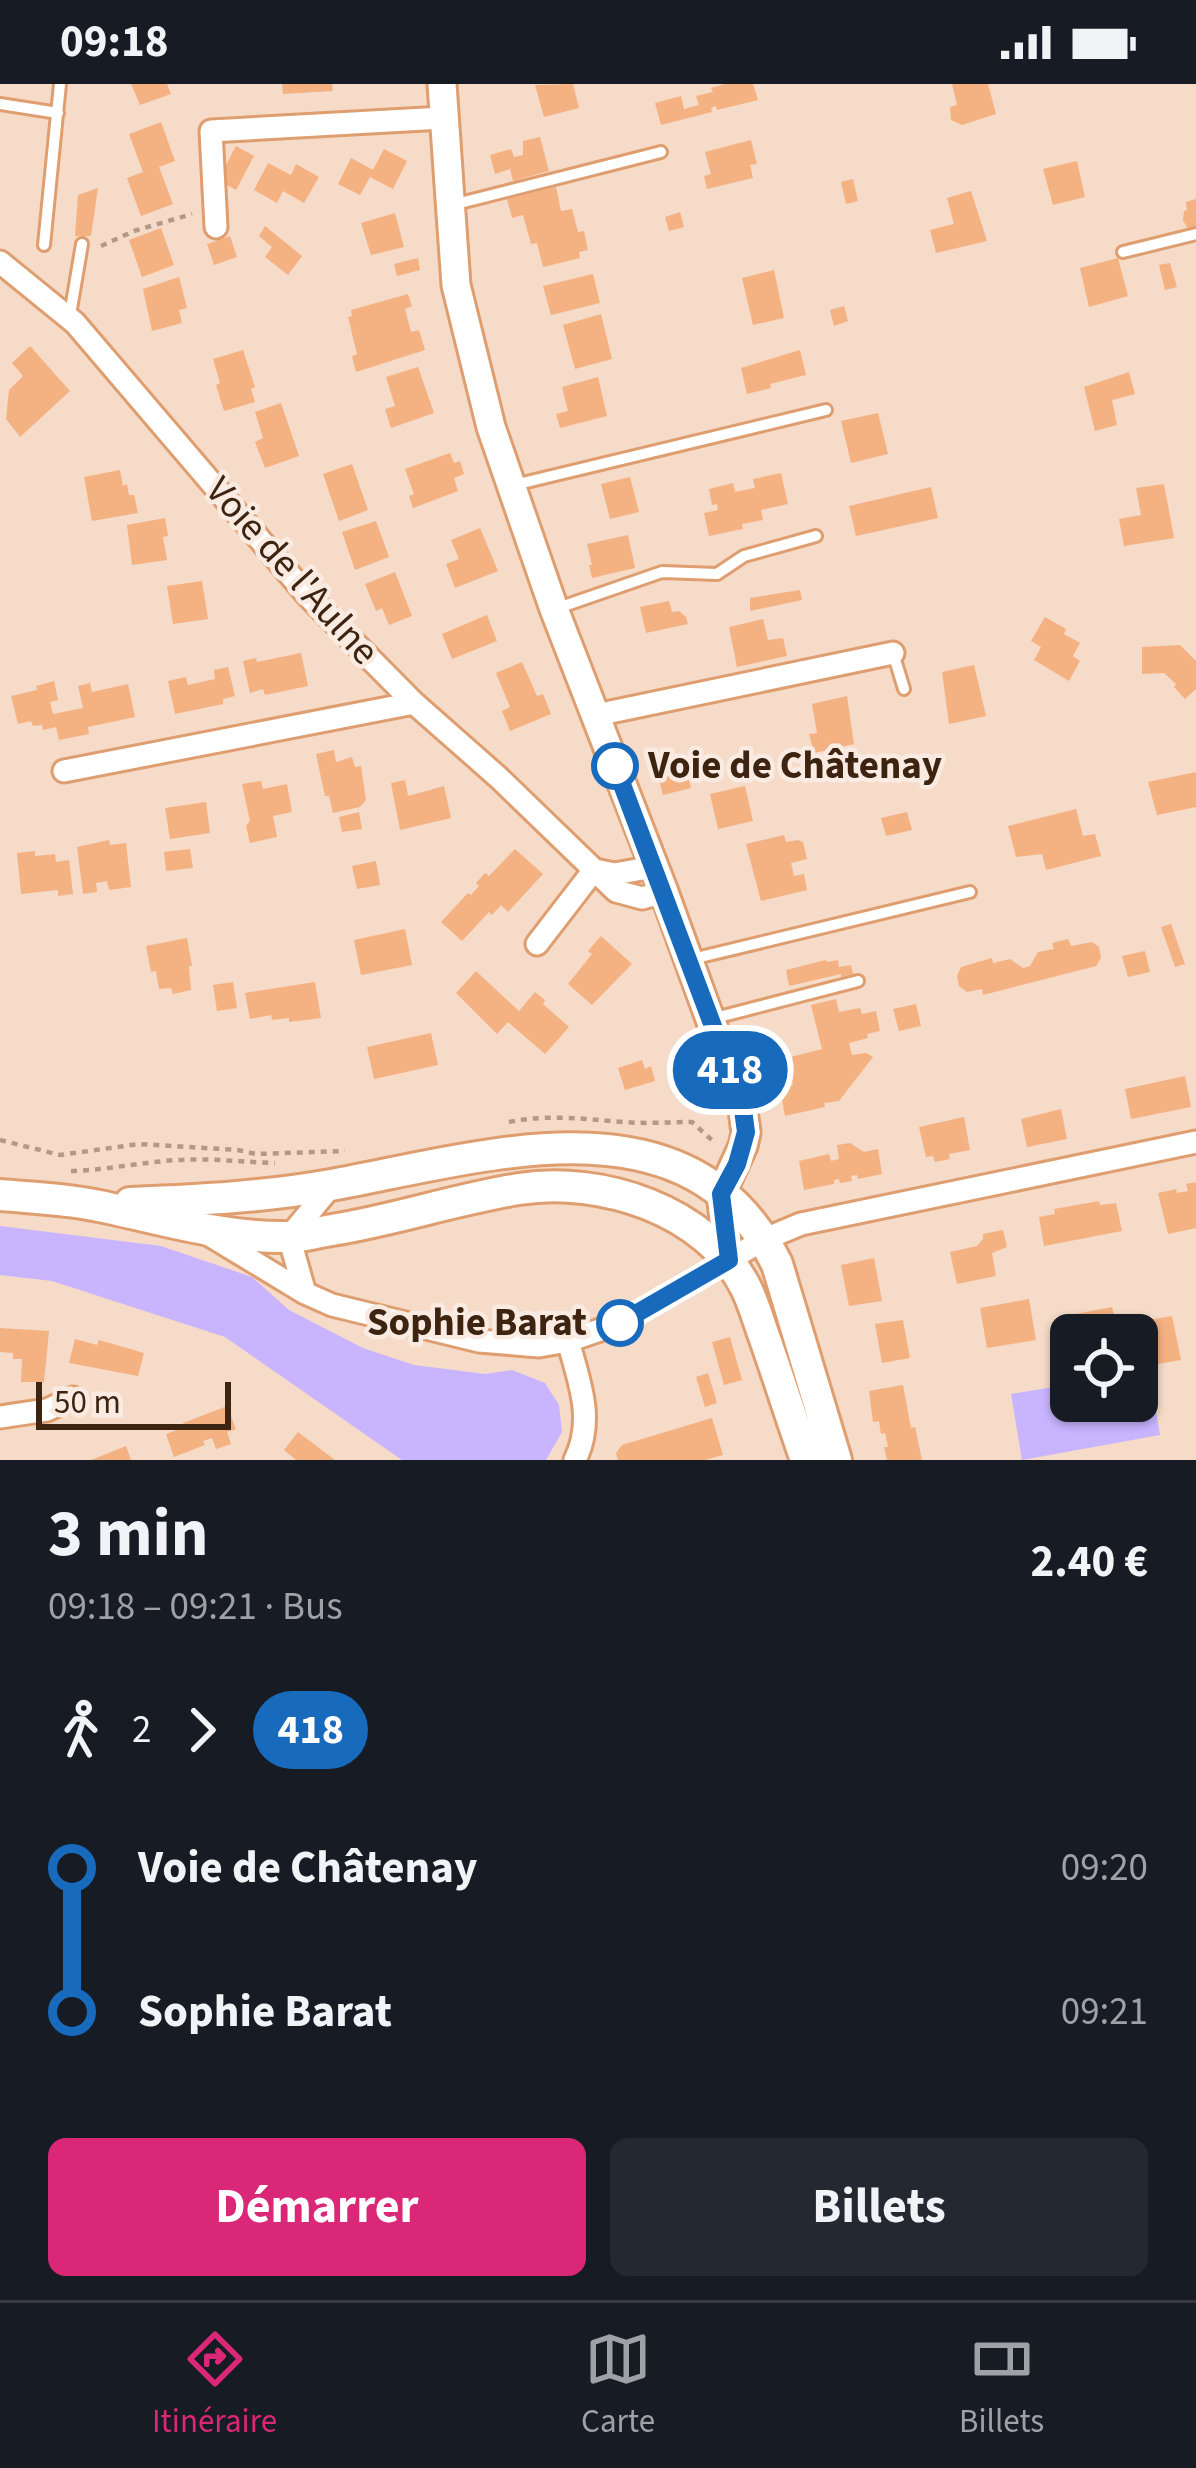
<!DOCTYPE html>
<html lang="fr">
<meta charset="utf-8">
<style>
body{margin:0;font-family:"Source Sans 3",sans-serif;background:#242831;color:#f1f3f6;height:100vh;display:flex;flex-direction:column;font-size:45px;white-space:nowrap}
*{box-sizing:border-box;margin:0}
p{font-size:39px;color:#9ea1a6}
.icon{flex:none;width:66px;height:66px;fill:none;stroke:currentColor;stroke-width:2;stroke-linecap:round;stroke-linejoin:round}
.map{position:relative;height:1376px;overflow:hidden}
.drawer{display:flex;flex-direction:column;background:#171b24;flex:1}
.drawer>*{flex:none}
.badge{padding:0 24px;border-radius:39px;font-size:42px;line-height:78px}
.controls{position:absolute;left:1050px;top:1230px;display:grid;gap:24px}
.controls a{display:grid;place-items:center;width:108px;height:108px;border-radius:18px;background:#171b24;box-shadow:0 3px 9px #0004;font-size:60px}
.scale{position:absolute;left:36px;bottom:30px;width:195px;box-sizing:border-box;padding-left:12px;border:6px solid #3d2411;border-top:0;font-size:33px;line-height:42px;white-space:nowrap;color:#3d2411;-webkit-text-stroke:9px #f9ebe2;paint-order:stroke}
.map>.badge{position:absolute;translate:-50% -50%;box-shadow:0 0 0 6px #fff}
.legs{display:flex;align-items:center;gap:18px;height:132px;padding:0 48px;font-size:39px}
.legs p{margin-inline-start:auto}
.overview{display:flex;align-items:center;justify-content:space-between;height:204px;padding:0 48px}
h1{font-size:66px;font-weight:700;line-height:90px}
.button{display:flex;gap:24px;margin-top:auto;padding:24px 48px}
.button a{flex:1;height:138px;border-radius:18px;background:#db2777;color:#fff;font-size:48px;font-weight:700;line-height:138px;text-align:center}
.button a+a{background:#242831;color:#f1f3f6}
ul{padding:0 48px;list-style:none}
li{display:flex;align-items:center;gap:42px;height:144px;font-size:45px}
li i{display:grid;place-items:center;width:18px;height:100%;margin:0 15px;background:currentColor}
li i::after{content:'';width:30px;height:30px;margin:-15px;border:9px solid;border-radius:50%;background:#171b24}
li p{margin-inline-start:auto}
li:first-child i{background:linear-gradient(#0000 50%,currentColor 0)}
li:last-child i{background:linear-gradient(currentColor 50%,#0000 0)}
.status{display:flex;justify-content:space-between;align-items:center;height:84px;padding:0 60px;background:#171b24;direction:ltr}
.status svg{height:33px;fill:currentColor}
.dock{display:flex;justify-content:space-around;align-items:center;height:168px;border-top:3px solid #363941;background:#171b24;font-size:33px;color:#9ea1a6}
.dock a{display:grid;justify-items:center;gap:6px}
.dock .current{color:#db2777}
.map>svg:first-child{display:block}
.green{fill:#c8b4ff}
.building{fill:#f4b182}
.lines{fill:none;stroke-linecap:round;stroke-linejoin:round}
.service-casing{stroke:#df9e6f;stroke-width:16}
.minor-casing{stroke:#df9e6f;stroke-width:27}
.tertiary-casing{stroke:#df9e6f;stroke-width:33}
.secondary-casing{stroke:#df9e6f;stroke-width:36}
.path{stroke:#b39986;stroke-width:4.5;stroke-dasharray:6 6;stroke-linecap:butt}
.service{stroke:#fff;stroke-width:10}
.minor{stroke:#fff;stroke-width:21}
.tertiary{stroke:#fff;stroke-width:27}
.secondary{stroke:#fff;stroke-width:30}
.line-1-casing{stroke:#fff;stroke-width:27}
.line-1{stroke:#186abd;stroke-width:18}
.stop-1-dot{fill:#fff;stroke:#186abd;stroke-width:6}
.labels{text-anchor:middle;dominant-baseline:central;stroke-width:9;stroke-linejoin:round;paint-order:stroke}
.street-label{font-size:39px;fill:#3d2411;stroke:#f9ebe2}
.stop-label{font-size:39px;font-weight:bold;fill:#3d2411;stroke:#f9ebe2;text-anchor:start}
</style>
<div class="status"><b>09:18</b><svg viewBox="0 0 49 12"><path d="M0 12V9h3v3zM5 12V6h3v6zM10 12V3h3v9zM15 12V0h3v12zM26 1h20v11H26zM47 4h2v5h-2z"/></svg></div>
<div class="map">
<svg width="1196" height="1376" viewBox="0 0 1196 1376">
<rect width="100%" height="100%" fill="#f6dbc8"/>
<path class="green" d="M0,1142L161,1162L252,1193L289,1226L363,1264L414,1281L485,1290L512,1286L545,1299L559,1321L562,1348L546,1376H402L225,1253L52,1197L0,1191Z
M1149,1286L1160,1351L1022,1376L1011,1310L1071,1300V1317H1137V1288Z"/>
<path class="building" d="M131,0H167L171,10L140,21Z
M282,0H332L333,7L283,10Z
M573,0L579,24L544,33L535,1Z
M725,0H753L758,16L717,26L716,22L711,24L712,28L661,41L655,19L681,12L684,25L699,21L696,12L713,8L711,4Z
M952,0H988L996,30L962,41L951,36L950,23L957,21Z
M161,38L175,77L159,83L173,120L141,132L127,94L143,88L129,50Z
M540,53L549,87L513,97L510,85L495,90L490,71L511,65L514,73L523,71V57Z
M751,56L757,80L750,81L753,94L707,105L704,92L711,90L705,68Z
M236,62L254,72L236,106L218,96Z
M384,65L407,77L393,105L370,93L360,111L338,100L351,74L373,86Z
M1077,77L1085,113L1053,121L1043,85Z
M268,79L291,91L296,80L319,93L304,119L283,107L277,119L254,106Z
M853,95L858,117L846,120L841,98Z
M556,103L561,127L572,125L578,148L584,147L588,166L579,168L580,174L543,183L537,159L531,160L523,131L512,134L507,115Z
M98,104L91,152H75L78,111Z
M971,107L987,157L936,169L930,146L954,140L947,114Z
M1196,115V143L1188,145L1183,136L1184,127L1187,126L1186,118Z
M680,128L684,143L669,147L665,133Z
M395,129L404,163L371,171L361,139Z
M265,142L302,172L288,191L265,173L272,163L259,152Z
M161,144L174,181L142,193L129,156Z
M230,152L237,173L214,181L207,160Z
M418,174L420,186L397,192L394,180Z
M1118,174L1128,212L1089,223L1080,184Z
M1170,179L1177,203L1165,206L1159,181Z
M774,186L784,234L753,241L742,194Z
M593,190L600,219L551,231L543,202Z
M179,193L187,224L179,226L182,239L152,247L143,205Z
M408,210L412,222L405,225L411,248L419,246L425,266L356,288L352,272L357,270L348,233L352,232L351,226Z
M844,222L848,237L834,242L830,226Z
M601,230L612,275L575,285L563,241Z
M30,262L70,307L20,353L6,335L9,306L23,292L12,279Z
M243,266L255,303L251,305L255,318L224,327L216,301L220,299L213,275Z
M800,266L806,291L770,300L771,304L747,310L741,284Z
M418,283L434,329L391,344L385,325L395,322L386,293Z
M1129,288L1135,310L1112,316L1117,341L1095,347L1084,303Z
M598,293L607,332L560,344L556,330L568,327L562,303Z
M281,319L299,372L265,384L255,358L263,354L255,328Z
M878,329L888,370L851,379L841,337Z
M450,369L454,379L460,377L464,390L454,394L458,407L413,424L409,412L414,410L405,385Z
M352,380L368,426L339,437L323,390Z
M120,386L123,402L127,400L129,411H134L138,429L92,437L84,393Z
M781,389L788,420L761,426L763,436L742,440L743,445L709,452L704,429L718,426L717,420L712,421L709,405L733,399L735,408L755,404L753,395Z
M630,393L639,428L610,435L601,400Z
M1164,400L1174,454L1124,462L1119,435L1141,431L1136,404Z
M931,403L938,434L856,452L849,422Z
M165,434L168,452L163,453L167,476L132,481L127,441Z
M376,437L389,473L355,486L342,448Z
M480,444L498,487L455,504L446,480L459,475L451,456Z
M628,451L635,484L592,494L589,481H592L587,460Z
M395,488L412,532L389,541L382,524L376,527L365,500Z
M202,497L208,535L173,540L167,502Z
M800,506L802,516L750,527V514Z
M669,517L672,528L679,527L686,533L688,540L646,549L640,523Z
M487,531L497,557L452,575L442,550Z
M1045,533L1066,545L1064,550L1080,559L1073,572L1080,577L1069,597L1034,576L1041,563L1031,557Z
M763,535L768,556L783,554L787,572L737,583L729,543Z
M1180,561L1196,577V605L1185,615L1174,603L1176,600L1164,589L1142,590V563Z
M301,569L308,602L265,611L263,605L250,609L243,577L256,574L257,578Z
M522,578L537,612L543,610L551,630L510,647L502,627L510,623L496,589Z
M974,581L986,632L949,640L942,588Z
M228,583L235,612L223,615V620L175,630L168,597L186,593L188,601L215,595L214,586Z
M54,597L58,616L50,618L53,630L83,624L78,602L90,599L92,608L128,600L135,633L88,643L89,650L59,656L56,643L43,646L42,641L33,642L31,637L18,640L11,612L37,606L36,602Z
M847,612L854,660L814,669L809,650L817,649L812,620Z
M334,666L336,678L352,673L355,683L361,682L366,716L360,723L333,729L329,712H325L316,670Z
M683,671L691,704L663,711L654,677Z
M1196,688V723L1157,731L1148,698Z
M405,696L408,712L444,702L451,734L400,746L391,699Z
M261,697L263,705L287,700L292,728L273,732L277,753L250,759L246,742L250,737L242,700Z
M745,702L753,737L718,745L710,710Z
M206,718L210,749L170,755L165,724Z
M1076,725L1083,752L1095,750L1101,772L1046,786L1042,770L1016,773L1008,742Z
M359,728L362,745L342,748L339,733Z
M907,728L912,746L886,752L881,734Z
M784,751L786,758L798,756L803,758L807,775L791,779L794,792L804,790L807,806L761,817L746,760Z
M109,756L110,761L126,759L131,803L109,806L107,797L96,799L97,808L83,810L77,763Z
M190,765L193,784L166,787L164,768Z
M515,765L543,790L508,828L501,821L492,831L489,828L462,857L441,838L468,809L471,811L479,802L476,799L485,789L489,792Z
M35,767V772L55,770L56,778L69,776L73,810L58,812V806L21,810L17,769Z
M376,777L380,801L357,805L352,782Z
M1171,840L1185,880L1175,883L1161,843Z
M405,845L412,881L361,891L354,856Z
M601,852L632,880L592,921L568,900L592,870L588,867Z
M187,854L192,882H189L191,906L173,910L171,904L159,905L156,887L151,888L146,862Z
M1068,855L1071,862L1092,858L1099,863L1101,874L1096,882L983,911L982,905L967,908L959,902L957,892L961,883L992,874L993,879L1010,875L1023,884L1030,882L1038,868L1054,865L1052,859Z
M1145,867L1150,888L1128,893L1122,872Z
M826,876L827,878L838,876L839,883L851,881L853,890L841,893V890L789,902L786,886Z
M476,887L519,927L535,908L545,916L543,920L569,943L545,970L508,938L497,950L456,909Z
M233,898L237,924L217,927L213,901Z
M315,898L321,934L289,938V934L272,936L271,931L250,935L245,909Z
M836,915L839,928L860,924L862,930L876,927L880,947L867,950L868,954L849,959L852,971L866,969L873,973L839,1017L824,1019L825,1023L785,1032L780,1004L793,1001L787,974L822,965L811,921Z
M916,920L921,942L899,947L893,925Z
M431,949L438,981L374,995L367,963Z
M642,976L645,985L651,982L655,997L625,1006L618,984Z
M1185,992L1191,1023L1131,1035L1125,1005Z
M1061,1025L1067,1055L1027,1063L1021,1035Z
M964,1033L970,1066L949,1070L950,1075L935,1078L933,1072L926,1073L919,1043Z
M850,1059L864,1068L878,1065L882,1090L858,1095L857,1091L851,1092L852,1097L840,1099L839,1095L834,1096V1100L804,1106L799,1077L829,1070L831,1077L839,1075L837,1061Z
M1196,1098V1144L1168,1150L1158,1109L1176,1105L1177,1109L1188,1107L1186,1100Z
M1099,1117L1100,1121L1116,1119L1122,1147L1044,1162L1039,1133L1055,1130L1054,1125Z
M1003,1146L1007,1163L992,1169L996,1192L957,1200L950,1168L977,1162L983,1155V1150Z
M874,1174L882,1217L849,1222L841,1181Z
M1029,1215L1036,1256L987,1264L980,1224Z
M1112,1223L1119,1251H1079L1075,1230Z
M1172,1232L1181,1276L1158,1280L1149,1236Z
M903,1236L910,1274L882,1279L875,1240Z
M0,1244L49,1247L44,1298H21L22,1275H13V1269L0,1268Z
M730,1253L742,1296L724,1301L712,1258Z
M75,1255L97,1261L99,1256L144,1269L138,1292L69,1279Z
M708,1289L717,1319L705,1323L696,1293Z
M903,1301L911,1344L915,1343L922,1376H887L884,1363H888L885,1349L881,1350L879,1337L873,1338L869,1307Z
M227,1322L236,1345L227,1348L231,1360L216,1365L212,1354L203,1357L205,1361L174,1373L166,1350L185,1343L183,1339Z
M712,1334L723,1371L705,1376H618L616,1369L622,1361Z
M298,1348L335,1376H296L284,1366Z
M126,1362L131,1376H91Z"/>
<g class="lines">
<defs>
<path id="service" d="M0,20L58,29
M452,121L661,68
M44,161L60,0
M1123,168L1196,150
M70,231L82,160
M514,401L826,326
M558,524L662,488L717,490L744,472L816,452
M893,569L904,605
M692,875L970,808
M711,935L858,897"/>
<path id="minor" d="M216,143L211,47L443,34
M0,178L75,239L308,512L414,619L498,693L616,807L642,814L664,808
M596,631L893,569
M64,687L414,619
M595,786L614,790L654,783
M537,860L594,786
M332,1101L289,1153L305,1209L332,1221L479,1257L539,1262L568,1257L620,1239L765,1155L801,1140L1196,1058
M206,1149L305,1209
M568,1257C579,1297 595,1336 575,1376
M0,1333L47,1326L73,1314"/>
<path id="tertiary" d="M442,0L456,201L491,343L554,525L664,808L743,1026L746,1049L743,1062L721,1110L729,1176"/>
<path id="secondary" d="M0,1111C33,1114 67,1115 99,1122C162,1135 222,1154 287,1153C302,1153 318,1148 332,1146C395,1136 456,1115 519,1105C601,1092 707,1126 746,1204C754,1220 759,1239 765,1255C779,1295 792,1336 806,1376
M130,1119C197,1116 265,1113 331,1101C481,1074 690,1004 777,1180L836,1376"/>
</defs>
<use href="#service" class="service-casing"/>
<use href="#minor" class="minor-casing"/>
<use href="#tertiary" class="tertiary-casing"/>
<use href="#secondary" class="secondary-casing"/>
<path class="path" d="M101,162L134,147L192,130
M509,1038C549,1030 584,1035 624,1038C647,1040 670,1038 692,1038L716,1060
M0,1056L60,1071L139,1060L238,1066L256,1070L345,1067
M71,1087C107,1086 142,1078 178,1076C210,1074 242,1078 275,1079"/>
<use href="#service" class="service"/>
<use href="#minor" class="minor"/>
<use href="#tertiary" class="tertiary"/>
<use href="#secondary" class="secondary"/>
</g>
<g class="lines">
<defs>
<path id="line-1" d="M615,682L734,998L743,1026L746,1048L737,1080L721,1110L729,1176L620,1239"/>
</defs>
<use href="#line-1" class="line-1-casing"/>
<use href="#line-1" class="line-1"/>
</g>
<g class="stop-1-dot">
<circle cx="615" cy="682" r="21"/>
<circle cx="620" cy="1239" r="21"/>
</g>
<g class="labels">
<g class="street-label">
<text transform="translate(292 487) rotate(48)">Voie de l'Aulne</text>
</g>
<g class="stop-label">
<text x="648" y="682">Voie de Châtenay</text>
<text x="587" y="1239" text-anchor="end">Sophie Barat</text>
</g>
</g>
</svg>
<div class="controls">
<a><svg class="icon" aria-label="locate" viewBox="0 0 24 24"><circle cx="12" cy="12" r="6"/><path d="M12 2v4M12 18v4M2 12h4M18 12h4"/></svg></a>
</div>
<div class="scale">50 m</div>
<b class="badge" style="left:730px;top:986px;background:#186abd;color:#fff">418</b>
</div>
<section class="drawer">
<div class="overview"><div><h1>3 min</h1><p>09:18 – 09:21 · Bus</p></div><b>2.40 €</b></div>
<div class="legs"><svg class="icon" aria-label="walk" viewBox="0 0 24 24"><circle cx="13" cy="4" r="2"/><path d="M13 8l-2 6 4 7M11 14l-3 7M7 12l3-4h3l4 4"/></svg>2<svg class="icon" aria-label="forward" viewBox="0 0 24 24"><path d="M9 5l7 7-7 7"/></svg><b class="badge" style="background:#186abd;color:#fff">418</b></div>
<ul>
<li><i style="color:#186abd"></i><b>Voie de Châtenay</b><p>09:20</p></li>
<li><i style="color:#186abd"></i><b>Sophie Barat</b><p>09:21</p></li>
</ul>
<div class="button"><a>Démarrer</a><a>Billets</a></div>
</section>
<nav class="dock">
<a class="current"><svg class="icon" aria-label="directions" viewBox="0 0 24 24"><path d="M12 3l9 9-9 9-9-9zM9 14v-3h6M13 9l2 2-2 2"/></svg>Itinéraire</a>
<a><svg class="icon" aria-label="map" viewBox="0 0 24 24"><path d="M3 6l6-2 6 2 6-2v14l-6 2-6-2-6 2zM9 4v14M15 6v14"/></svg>Carte</a>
<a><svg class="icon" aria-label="tickets" viewBox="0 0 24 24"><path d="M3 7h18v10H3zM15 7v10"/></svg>Billets</a>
</nav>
